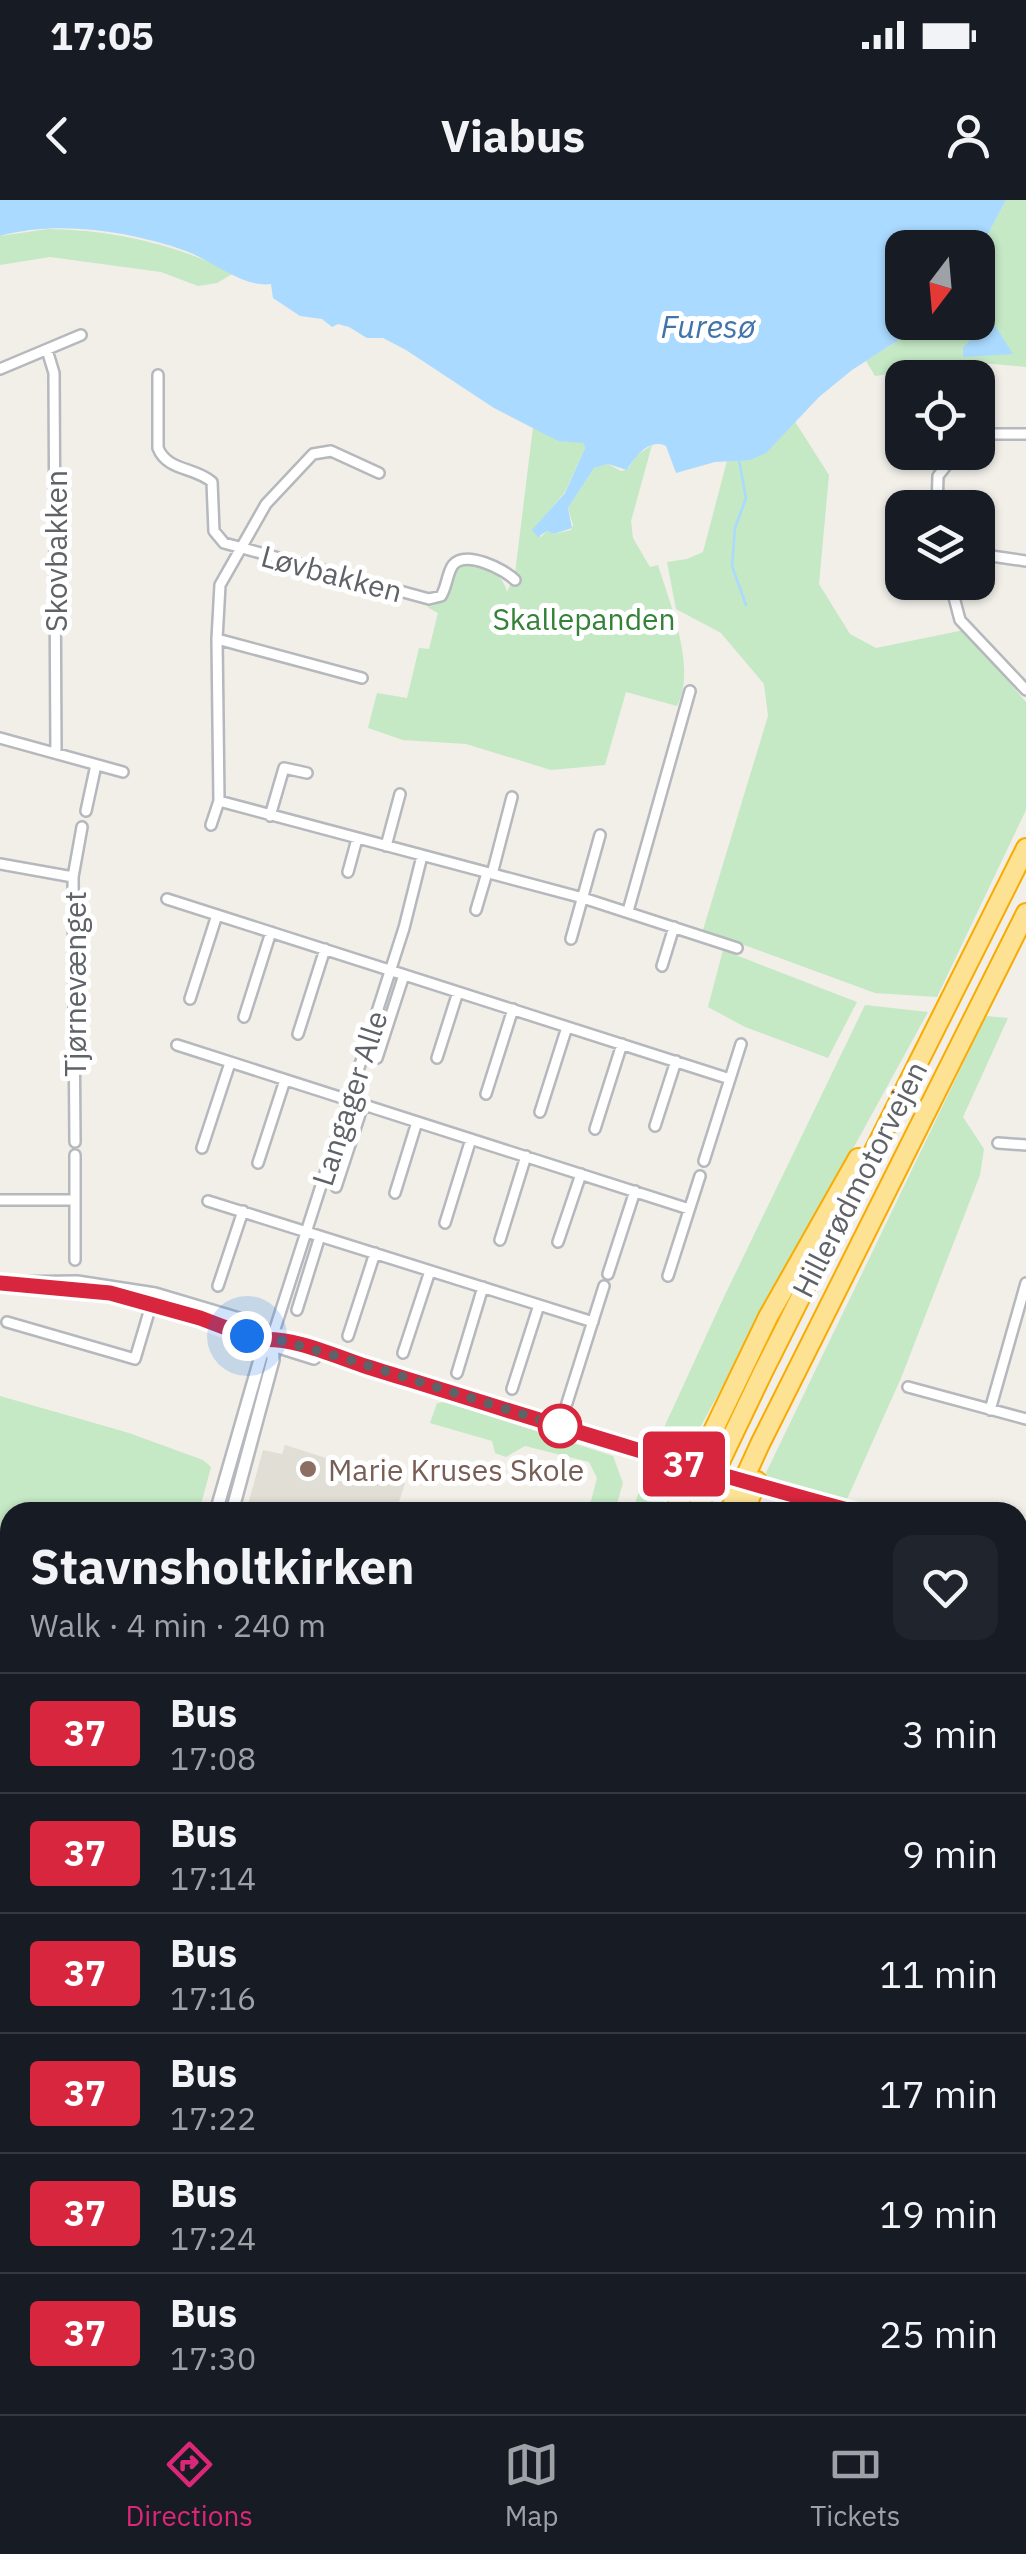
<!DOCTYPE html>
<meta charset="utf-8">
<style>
body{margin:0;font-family:"IBM Plex Sans",sans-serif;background:#20242c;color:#f1f3f6;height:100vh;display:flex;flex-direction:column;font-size:38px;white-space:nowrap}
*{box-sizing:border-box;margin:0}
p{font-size:32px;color:#9ea1a6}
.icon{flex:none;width:55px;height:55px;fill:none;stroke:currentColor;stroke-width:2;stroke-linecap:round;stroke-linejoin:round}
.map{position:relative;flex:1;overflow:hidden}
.details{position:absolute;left:0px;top:1302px;width:1028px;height:912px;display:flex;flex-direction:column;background:#171b24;border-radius:30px 30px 0 0;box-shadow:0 2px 8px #0004}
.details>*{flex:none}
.badge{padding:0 20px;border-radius:8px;font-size:35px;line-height:65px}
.needle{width:65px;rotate:196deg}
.buttons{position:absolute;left:885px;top:30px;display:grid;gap:20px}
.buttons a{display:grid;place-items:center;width:110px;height:110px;border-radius:20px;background:#171b24;box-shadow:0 2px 8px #0004;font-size:50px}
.you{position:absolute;width:50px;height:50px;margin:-25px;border:8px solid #fff;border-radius:50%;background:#1a73e8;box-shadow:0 0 0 15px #1a73e833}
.map>.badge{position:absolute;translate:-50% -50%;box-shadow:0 0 0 5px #fff}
.round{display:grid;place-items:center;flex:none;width:105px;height:105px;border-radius:20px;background:#20242c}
.headline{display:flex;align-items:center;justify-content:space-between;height:170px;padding:0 30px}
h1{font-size:48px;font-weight:800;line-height:75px}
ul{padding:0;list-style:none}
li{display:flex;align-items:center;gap:30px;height:120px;padding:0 30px;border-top:2px solid #363941}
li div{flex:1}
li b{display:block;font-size:38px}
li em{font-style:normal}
li .badge{min-width:110px;font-weight:700;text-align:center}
.status{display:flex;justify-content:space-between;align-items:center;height:70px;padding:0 50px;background:#171b24;direction:ltr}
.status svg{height:28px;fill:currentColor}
header{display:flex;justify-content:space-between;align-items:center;height:130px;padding:0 30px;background:#171b24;font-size:45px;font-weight:800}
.menu{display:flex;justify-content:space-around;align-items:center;height:140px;border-top:2px solid #363941;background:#171b24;font-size:28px;color:#9ea1a6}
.menu a{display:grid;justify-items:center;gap:5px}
.menu .active{color:#db2777}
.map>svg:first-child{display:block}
.education{fill:#e1ded6}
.green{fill:#c5e8c5}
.water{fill:#aadaff}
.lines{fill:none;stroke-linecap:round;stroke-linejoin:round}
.stream{stroke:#aadaff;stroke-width:2.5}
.pedestrian-casing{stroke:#b5b8bc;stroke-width:11}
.minor-casing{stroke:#b5b8bc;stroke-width:14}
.tertiary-casing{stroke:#b5b8bc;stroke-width:16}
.motorway-casing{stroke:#f9ab00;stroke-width:22}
.pedestrian{stroke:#fff;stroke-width:6}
.minor{stroke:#fff;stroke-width:9}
.tertiary{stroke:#fff;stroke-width:11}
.motorway{stroke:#fde293;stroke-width:18}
.tertiary-bridge-casing{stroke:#b5b8bc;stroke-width:16;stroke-linecap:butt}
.tertiary-bridge{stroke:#fff;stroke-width:11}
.line-casing{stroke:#fff;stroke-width:22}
.line{stroke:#d7263d;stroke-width:15}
.walk{stroke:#5f6368;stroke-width:10;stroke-dasharray:0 18}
.stop-dot{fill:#fff;stroke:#d7263d;stroke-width:5}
.education-dot{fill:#8d6e63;stroke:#fff;stroke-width:4}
.labels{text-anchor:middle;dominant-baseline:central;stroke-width:10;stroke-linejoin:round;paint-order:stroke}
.street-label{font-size:30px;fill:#5f6368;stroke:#fff}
.park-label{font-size:30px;fill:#348238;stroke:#fff}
.education-label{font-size:30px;fill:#785e54;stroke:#fff;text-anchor:start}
.water-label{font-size:32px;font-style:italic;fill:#4174aa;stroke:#fff}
</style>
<div class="status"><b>17:05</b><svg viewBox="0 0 49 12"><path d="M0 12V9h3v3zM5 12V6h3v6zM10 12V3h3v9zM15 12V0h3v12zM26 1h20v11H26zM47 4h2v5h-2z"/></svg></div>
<header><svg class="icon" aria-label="back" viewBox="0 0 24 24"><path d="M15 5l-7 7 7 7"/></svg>Viabus<svg class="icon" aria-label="person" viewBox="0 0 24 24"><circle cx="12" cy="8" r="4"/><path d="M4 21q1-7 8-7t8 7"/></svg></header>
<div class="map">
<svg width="1026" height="2214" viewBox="0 0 1026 2214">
<rect width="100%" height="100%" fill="#f1efe8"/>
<path class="education" d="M285,1245L405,1283L396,1312H246L263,1250L282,1254Z"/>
<path class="green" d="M1006,0H1026V167L971,162L875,176L866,161L925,123L978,122V53Z
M48,29C114,30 174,44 234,73L217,83L198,86L161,72L50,57L0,65V36Z
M794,220L829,275L819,384L850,434L876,448L964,430L1026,502V610L937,797L875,793L703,730L768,516L764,484L721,433L676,409L667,362L687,359L703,352L727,261C764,259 772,249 794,220Z
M533,227L558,241L583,242L585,248L565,292L533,330L541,337L547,331L554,334L571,330L573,325L568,308L594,268L608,264L621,271L628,269L636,256L652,245L631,321L633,338L650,367L658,365C670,404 697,468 677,506L626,492L605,565L551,570L466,544L403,540L368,528L377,493L407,498L419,448L429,449L438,413L427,407C450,403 448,381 459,365C482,362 502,371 507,392L515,374Z
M723,750L857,802L828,858L745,827L708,807Z
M865,805L928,812L685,1255L656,1245L723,1099Z
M986,816L1008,818L963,917L984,949L980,975L901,1178L847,1299L764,1277Z
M0,1196L129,1233L203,1260L211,1267L199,1312H10V1405L0,1403Z
M446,1202L613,1256L623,1283L615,1310L570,1312L591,1301L597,1278L589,1262L525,1246L506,1257L495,1253L492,1241L430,1223L437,1203Z
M650,1259L678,1271L658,1312H632Z
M1018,1369L1026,1370V1681L1018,1679Z"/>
<path class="water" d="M0,0H1006L978,53V48H902V122L925,123L852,170L819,197L766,253L750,260L715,262L676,273L666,246C649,238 635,257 627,270L608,264L594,268L568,308L572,328L554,334L547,331L538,337L532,330L565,293L585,248L583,243L558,241L494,208L406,150L383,138H367L349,127L338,124L332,127L322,119L300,116L273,98L271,84C243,88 213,61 186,51C129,31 59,20 0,36Z
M994,124L1013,154L963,157V148L979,131Z"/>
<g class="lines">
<path class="stream" d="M739,260L746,298L735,328L732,366L746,405"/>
<defs>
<path id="pedestrian" d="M1018,1519V1528
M1018,1537L1026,1539"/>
<path id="minor" d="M47,150L54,173L56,553
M0,169L81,135
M158,175V248C167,271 195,267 212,282L214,331L224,343L429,399L441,396C447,387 447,373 453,365C466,350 504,369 515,380
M978,234H1026
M937,308L938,276L957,252
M978,354L1026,361
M950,382L960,420L1026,490
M217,439L362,478
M0,538L123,572
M219,601L583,698L737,748
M86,611L96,565
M270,616L284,568L307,573
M211,625L219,601L217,439L220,385L266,304L313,254L331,251L379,273
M386,646L400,594
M0,664L73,677
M348,672L357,639
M492,674L512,597
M167,699L730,879
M476,710L487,673
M628,711L690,491
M571,739L600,635
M662,766L674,727
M190,799L217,715
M244,817L271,732
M298,834L325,749
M177,845L689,1009
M377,858L404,775
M437,858L458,792
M486,894L513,809
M540,912L567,827
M655,926L676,861
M595,929L622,844
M75,942L73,677L82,627
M998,943L1026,945
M202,948L230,863
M75,955V1060
M704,961L741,844
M258,963L285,880
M336,987L363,905
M395,993L417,922
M0,1000H75
M208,1001L593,1122
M445,1023L471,939
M500,1040L526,956
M558,1042L581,974
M608,1074L635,991
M668,1076L700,976
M218,1086L243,1011
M297,1110L320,1036
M7,1122L135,1159L152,1102
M348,1136L375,1053
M272,1138L404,728L422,656
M403,1153L430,1071
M457,1173L483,1087
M908,1187L1026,1219
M512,1189L539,1105
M567,1203L604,1086
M990,1210L1026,1083
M0,1599L4,1576
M0,1793L10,1732
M1018,1862L1026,1863
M0,1893L2,1879
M1018,1995L1026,1996
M0,2157L10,2159
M968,2206L1018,2214
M119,2214L122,2205
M177,2214L180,2205
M235,2214L236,2205
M289,2214L290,2205"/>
<path id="tertiary" d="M0,1083L77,1082L155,1094L259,1125L279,1147L314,1158
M119,1095L200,1118L258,1139L273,1138
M272,1138L665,1259
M785,1293L855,1312
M216,1312L261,1156L272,1138
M232,1312L273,1160L272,1138
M1018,1354L1026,1356
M0,1414L10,1416
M1018,1702L1026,1705
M1018,1719L1026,1721
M86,2214L89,2205"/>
<path id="motorway" d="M674,1312L768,1117L858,958
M696,1312L763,1172L1026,648
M729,1312L760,1244L1026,713
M744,1312L757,1281
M458,2214L459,2205
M487,2214L488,2205"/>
</defs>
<use href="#pedestrian" class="pedestrian-casing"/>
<use href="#minor" class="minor-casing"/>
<use href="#tertiary" class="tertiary-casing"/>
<use href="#motorway" class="motorway-casing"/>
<use href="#pedestrian" class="pedestrian"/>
<use href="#minor" class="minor"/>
<use href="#tertiary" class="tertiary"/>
<use href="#motorway" class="motorway"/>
<defs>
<path id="tertiary-bridge" d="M665,1259L785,1293"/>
</defs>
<use href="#tertiary-bridge" class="tertiary-bridge-casing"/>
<use href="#tertiary-bridge" class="tertiary-bridge"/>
</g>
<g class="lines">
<defs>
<path id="line" d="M0,1083L110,1093L200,1118L258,1140C293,1136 334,1156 368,1167C529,1217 691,1268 855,1312"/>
</defs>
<use href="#line" class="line-casing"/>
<use href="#line" class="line"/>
<path class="walk" d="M247,1136L258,1140L272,1138L347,1159L560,1226"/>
</g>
<circle class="stop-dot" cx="560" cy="1226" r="20"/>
<circle class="education-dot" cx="308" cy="1269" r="10"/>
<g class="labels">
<g class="street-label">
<text transform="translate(55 351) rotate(-90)">Skovbakken</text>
<text transform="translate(332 373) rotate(15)">Løvbakken</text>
<text transform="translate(74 784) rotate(-90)">Tjørnevænget</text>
<text transform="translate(349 898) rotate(-72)">Langager Alle</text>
<text transform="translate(859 979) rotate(-63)">Hillerødmotorvejen</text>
</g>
<g class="park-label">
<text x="584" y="418">Skallepanden</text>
</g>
<g class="education-label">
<text x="328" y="1269">Marie Kruses Skole</text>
</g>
<g class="water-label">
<text x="708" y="126">Furesø</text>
</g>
</g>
</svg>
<div class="buttons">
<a><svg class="needle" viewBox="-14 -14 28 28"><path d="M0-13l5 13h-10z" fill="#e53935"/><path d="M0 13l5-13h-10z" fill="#9ea1a6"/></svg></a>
<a><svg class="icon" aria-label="locate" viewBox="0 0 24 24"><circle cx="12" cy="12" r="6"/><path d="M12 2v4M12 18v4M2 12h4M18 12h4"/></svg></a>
<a><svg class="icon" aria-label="layers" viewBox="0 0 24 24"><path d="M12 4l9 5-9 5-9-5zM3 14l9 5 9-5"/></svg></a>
</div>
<div class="you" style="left:247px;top:1136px"></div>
<b class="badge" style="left:684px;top:1264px;background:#d7263d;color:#fff">37</b>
<section class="details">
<div class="headline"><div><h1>Stavnsholtkirken</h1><p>Walk · 4 min · 240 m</p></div><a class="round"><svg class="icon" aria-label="heart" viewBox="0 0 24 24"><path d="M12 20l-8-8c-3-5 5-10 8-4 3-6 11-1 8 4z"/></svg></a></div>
<ul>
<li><span class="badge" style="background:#d7263d;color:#fff">37</span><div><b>Bus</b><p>17:08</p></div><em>3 min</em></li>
<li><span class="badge" style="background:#d7263d;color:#fff">37</span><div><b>Bus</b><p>17:14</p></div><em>9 min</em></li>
<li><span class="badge" style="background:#d7263d;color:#fff">37</span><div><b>Bus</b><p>17:16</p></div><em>11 min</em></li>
<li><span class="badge" style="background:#d7263d;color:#fff">37</span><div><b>Bus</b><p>17:22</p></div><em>17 min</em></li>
<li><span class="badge" style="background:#d7263d;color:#fff">37</span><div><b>Bus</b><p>17:24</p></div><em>19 min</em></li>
<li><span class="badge" style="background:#d7263d;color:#fff">37</span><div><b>Bus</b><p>17:30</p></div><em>25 min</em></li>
</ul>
</section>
</div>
<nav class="menu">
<a class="active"><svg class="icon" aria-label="directions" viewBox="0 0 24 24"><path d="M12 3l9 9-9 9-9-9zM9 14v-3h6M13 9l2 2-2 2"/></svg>Directions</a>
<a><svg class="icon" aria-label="map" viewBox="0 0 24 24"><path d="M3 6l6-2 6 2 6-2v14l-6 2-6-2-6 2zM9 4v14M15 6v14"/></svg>Map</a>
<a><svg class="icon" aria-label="tickets" viewBox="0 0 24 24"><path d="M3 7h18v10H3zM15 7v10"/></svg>Tickets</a>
</nav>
